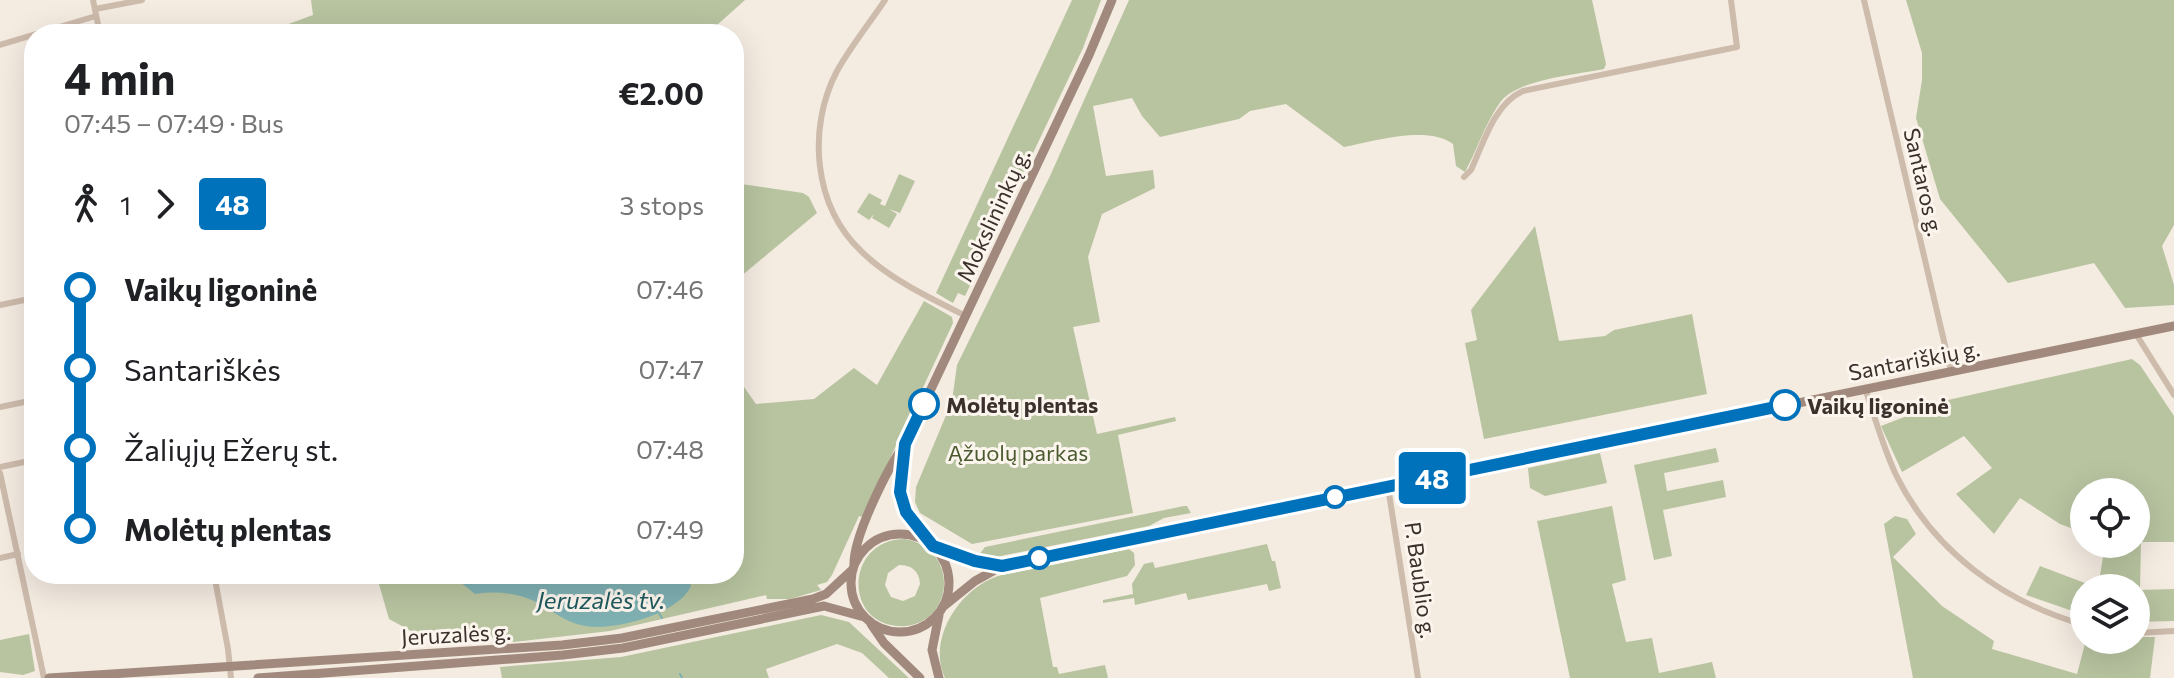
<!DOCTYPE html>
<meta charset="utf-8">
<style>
body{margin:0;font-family:Commissioner,sans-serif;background:#f6f6f6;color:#202124;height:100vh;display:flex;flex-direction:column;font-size:30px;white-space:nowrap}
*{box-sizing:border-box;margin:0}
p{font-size:26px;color:#757577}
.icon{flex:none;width:44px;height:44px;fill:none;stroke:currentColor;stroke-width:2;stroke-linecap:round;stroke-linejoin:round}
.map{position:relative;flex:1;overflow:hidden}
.details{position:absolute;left:24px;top:24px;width:720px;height:560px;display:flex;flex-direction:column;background:#fff;border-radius:32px;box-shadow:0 8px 32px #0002}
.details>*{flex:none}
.badge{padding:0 16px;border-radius:6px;font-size:28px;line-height:52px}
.tools{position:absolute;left:2070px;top:478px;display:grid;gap:16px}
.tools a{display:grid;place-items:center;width:80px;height:80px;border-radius:50%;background:#fff;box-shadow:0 8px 32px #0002;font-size:40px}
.map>.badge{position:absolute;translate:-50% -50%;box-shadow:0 0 0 4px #fff}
.legs{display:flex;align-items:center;gap:12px;height:88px;padding:0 40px;font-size:26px}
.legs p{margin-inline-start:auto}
.head{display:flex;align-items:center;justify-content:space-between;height:136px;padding:0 40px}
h1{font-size:44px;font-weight:700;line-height:60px}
ul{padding:0 40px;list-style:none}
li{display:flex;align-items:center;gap:28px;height:80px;font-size:30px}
li i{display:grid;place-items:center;width:12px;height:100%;margin:0 10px;background:currentColor}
li i::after{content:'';width:20px;height:20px;margin:-10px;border:6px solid;border-radius:50%;background:#fff}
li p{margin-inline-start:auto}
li:first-child i{background:linear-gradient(#0000 50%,currentColor 0)}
li:last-child i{background:linear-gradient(currentColor 50%,#0000 0)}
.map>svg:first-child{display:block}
.green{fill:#b8c4a0;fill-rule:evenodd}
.water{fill:#7fb0b2}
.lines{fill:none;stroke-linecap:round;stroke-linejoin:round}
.stream{stroke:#7fb0b2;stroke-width:2}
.street{stroke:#cdbbac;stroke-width:6}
.secondary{stroke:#a18a7d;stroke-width:9}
.line-1-casing{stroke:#fff;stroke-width:18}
.line-1{stroke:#0072bc;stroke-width:12}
.stop-1-dot{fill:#fff;stroke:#0072bc;stroke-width:4}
.labels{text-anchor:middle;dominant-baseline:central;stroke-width:6;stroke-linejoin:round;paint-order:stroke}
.street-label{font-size:22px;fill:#3b302b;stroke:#fbf5ee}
.stop-label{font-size:22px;font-weight:bold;fill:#3b302b;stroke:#fbf5ee;text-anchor:start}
.park-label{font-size:22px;fill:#4a5a2e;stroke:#fbf5ee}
.water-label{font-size:24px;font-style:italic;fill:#1f5a5e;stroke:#fbf5ee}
</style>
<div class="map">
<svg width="2174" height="678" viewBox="0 0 2174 678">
<rect width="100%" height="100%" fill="#f4ebe1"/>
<path class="green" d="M311,0H745L707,34H281L283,26L313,15Z
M1072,0H1101L1083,48L965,296L958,293L953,303L936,293Z
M1129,0H1592L1606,64L1604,69C1576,75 1515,79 1499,104C1485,124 1477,150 1465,172L1456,166L1453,144C1428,125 1374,141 1344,147L1286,104L1250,111L1239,119L1160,137L1142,116L1132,98L1093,106L1106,176L1153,170L1155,188L1102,214L1088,257L1100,322L1073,327L1097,434L1175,417L1176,421L1118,435L1133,513L972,544L920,513L915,502L916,487L952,401L957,365L1050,176Z
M1906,0H2174V225L2162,246L2174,285V305L2125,308L2094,263L2008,283L1940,199L1916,118L1922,80V53Z
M899,174L915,181L900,213L889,209L897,214L889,228L872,218L874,214L869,220L857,212L869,193L882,200L880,204L885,206Z
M734,183L803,193L809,197L817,213L734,282Z
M1535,226L1559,341L1605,336L1614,330L1692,314L1707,394L1484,439L1465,343L1477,340L1471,310Z
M924,301L952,317L953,323L863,517L859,516L832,575L827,582L817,585L821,590L790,599H767L766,595L610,631L514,642L501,637L450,640L434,633L413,632L389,619L376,574H734V364L741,373L737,377L756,404L814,399L854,368L877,385Z
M2132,359L2140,365L2174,416V542H2141L2140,590L2174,589V621L2136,622V588H2084V615L2026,595L2040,566L2098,588L2105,544H2136V492H2084V533L2060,524L2020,498L1994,534L1956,494L1992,468L1964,436L1902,472L1881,426L1948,400Z
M1716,448L1719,462L1664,473L1667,491L1723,480L1726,497L1663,510L1672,556L1654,560L1634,465Z
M1600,453L1607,483L1545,496L1530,488L1528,468Z
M1184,506H1187L1191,513L1164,518L1149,526L991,558L978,556L985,547Z
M1612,506L1626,580L1612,584L1626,642L1652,638L1659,673L1712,662L1716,678H1570L1537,521Z
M1895,516L1907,519L1916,534L1893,557L1942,606L1994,641L1992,649L2077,674L2086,640H2136V637H2155L2150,678H1913L1884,524Z
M905,539C963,550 953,630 897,626C842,621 847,539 905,539ZM899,565C912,565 919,571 920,584L915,596L903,601L891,597L885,585L888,573Z
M1267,544L1272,561H1275L1281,588L1269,591L1267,584L1188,600L1186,593L1135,605L1134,598L1103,603V600L1133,594L1132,584L1144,564L1153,562L1155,568Z
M1129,549L1134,553L1135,565L1127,576L1040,598L1053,667H1057L1059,674L1105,665L1108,678H945C926,638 962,585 1002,575Z
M821,615L849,622L909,678H889L862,653L837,644L766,669L769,678H502L500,667L621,657Z
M29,634L35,671L23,675L0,672V640Z"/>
<path class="water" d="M450,574H687L691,586C679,614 614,631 586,626C571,624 559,616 547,608C525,594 500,590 475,594Z"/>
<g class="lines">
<path class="stream" d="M659,613L662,618
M680,674L682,678"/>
<path class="street" d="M93,0L100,34
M885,0C869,24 851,46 837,71C807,128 813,206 862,252C891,280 930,298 966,316
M1864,0L1951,371
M95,9L142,0
M0,45L96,16
M1464,177L1471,170C1484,142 1494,104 1523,91L1737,47L1731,0
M0,305L34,298
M2136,334L2174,395
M1865,388C1875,418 1883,447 1896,475C1934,552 2004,602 2084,625
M0,407L34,400
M0,467L34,460
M0,473L44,678
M1388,487L1418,678
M0,558L18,554
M214,574L228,649L231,678
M2136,633L2174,631"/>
<path class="secondary" d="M905,446C899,493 896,502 926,540
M851 583a49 49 0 1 1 98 0a49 49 0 1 1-98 0Z
M933,546L975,561L1002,566
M854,565C853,537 888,467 905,444L1089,55L1112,0
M944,606L975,581L1002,566L2174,326
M871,624L884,643L920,678
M49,678L562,645L622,638L813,599L826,594L852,570
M258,678L563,655L623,648L824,606L864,617
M939,678L932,650L939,615"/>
</g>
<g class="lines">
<defs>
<path id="line-1" d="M924,404L905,444L900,492L906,512L933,546L975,561L1002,566L1785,405"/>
</defs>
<use href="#line-1" class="line-1-casing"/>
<use href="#line-1" class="line-1"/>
</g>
<g class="stop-1-dot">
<circle cx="924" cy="404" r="14"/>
<circle cx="1785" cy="405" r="14"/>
<circle cx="1335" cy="497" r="10"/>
<circle cx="1039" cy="558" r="10"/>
</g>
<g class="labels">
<g class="street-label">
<text transform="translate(1924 182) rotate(77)">Santaros g.</text>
<text transform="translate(993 215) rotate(-65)">Mokslininkų g.</text>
<text transform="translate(1914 360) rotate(-11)">Santariškių g.</text>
<text transform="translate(1421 580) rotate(82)">P. Baublio g.</text>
<text transform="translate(456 634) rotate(-3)">Jeruzalės g.</text>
</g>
<g class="stop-label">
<text x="946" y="404">Molėtų plentas</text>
<text x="1807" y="405">Vaikų ligoninė</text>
</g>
<g class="park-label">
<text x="1018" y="452">Ąžuolų parkas</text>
</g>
<g class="water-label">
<text x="601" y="599">Jeruzalės tv.</text>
</g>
</g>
</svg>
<div class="tools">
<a><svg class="icon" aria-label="locate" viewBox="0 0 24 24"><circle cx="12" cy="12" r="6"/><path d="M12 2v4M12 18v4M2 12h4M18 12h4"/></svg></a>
<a><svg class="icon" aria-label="layers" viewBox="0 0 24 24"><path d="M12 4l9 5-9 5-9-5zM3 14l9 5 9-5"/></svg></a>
</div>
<b class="badge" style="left:1432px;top:478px;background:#0072bc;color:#fff">48</b>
<section class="details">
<div class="head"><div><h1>4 min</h1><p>07:45 – 07:49 · Bus</p></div><b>€2.00</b></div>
<div class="legs"><svg class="icon" aria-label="walk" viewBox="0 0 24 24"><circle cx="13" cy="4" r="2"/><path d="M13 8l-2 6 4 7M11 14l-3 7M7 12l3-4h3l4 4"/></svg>1<svg class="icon" aria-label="forward" viewBox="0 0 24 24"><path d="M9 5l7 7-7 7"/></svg><b class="badge" style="background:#0072bc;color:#fff">48</b><p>3 stops</p></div>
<ul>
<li><i style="color:#0072bc"></i><b>Vaikų ligoninė</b><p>07:46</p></li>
<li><i style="color:#0072bc"></i><span>Santariškės</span><p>07:47</p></li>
<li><i style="color:#0072bc"></i><span>Žaliųjų Ežerų st.</span><p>07:48</p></li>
<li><i style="color:#0072bc"></i><b>Molėtų plentas</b><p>07:49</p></li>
</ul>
</section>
</div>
